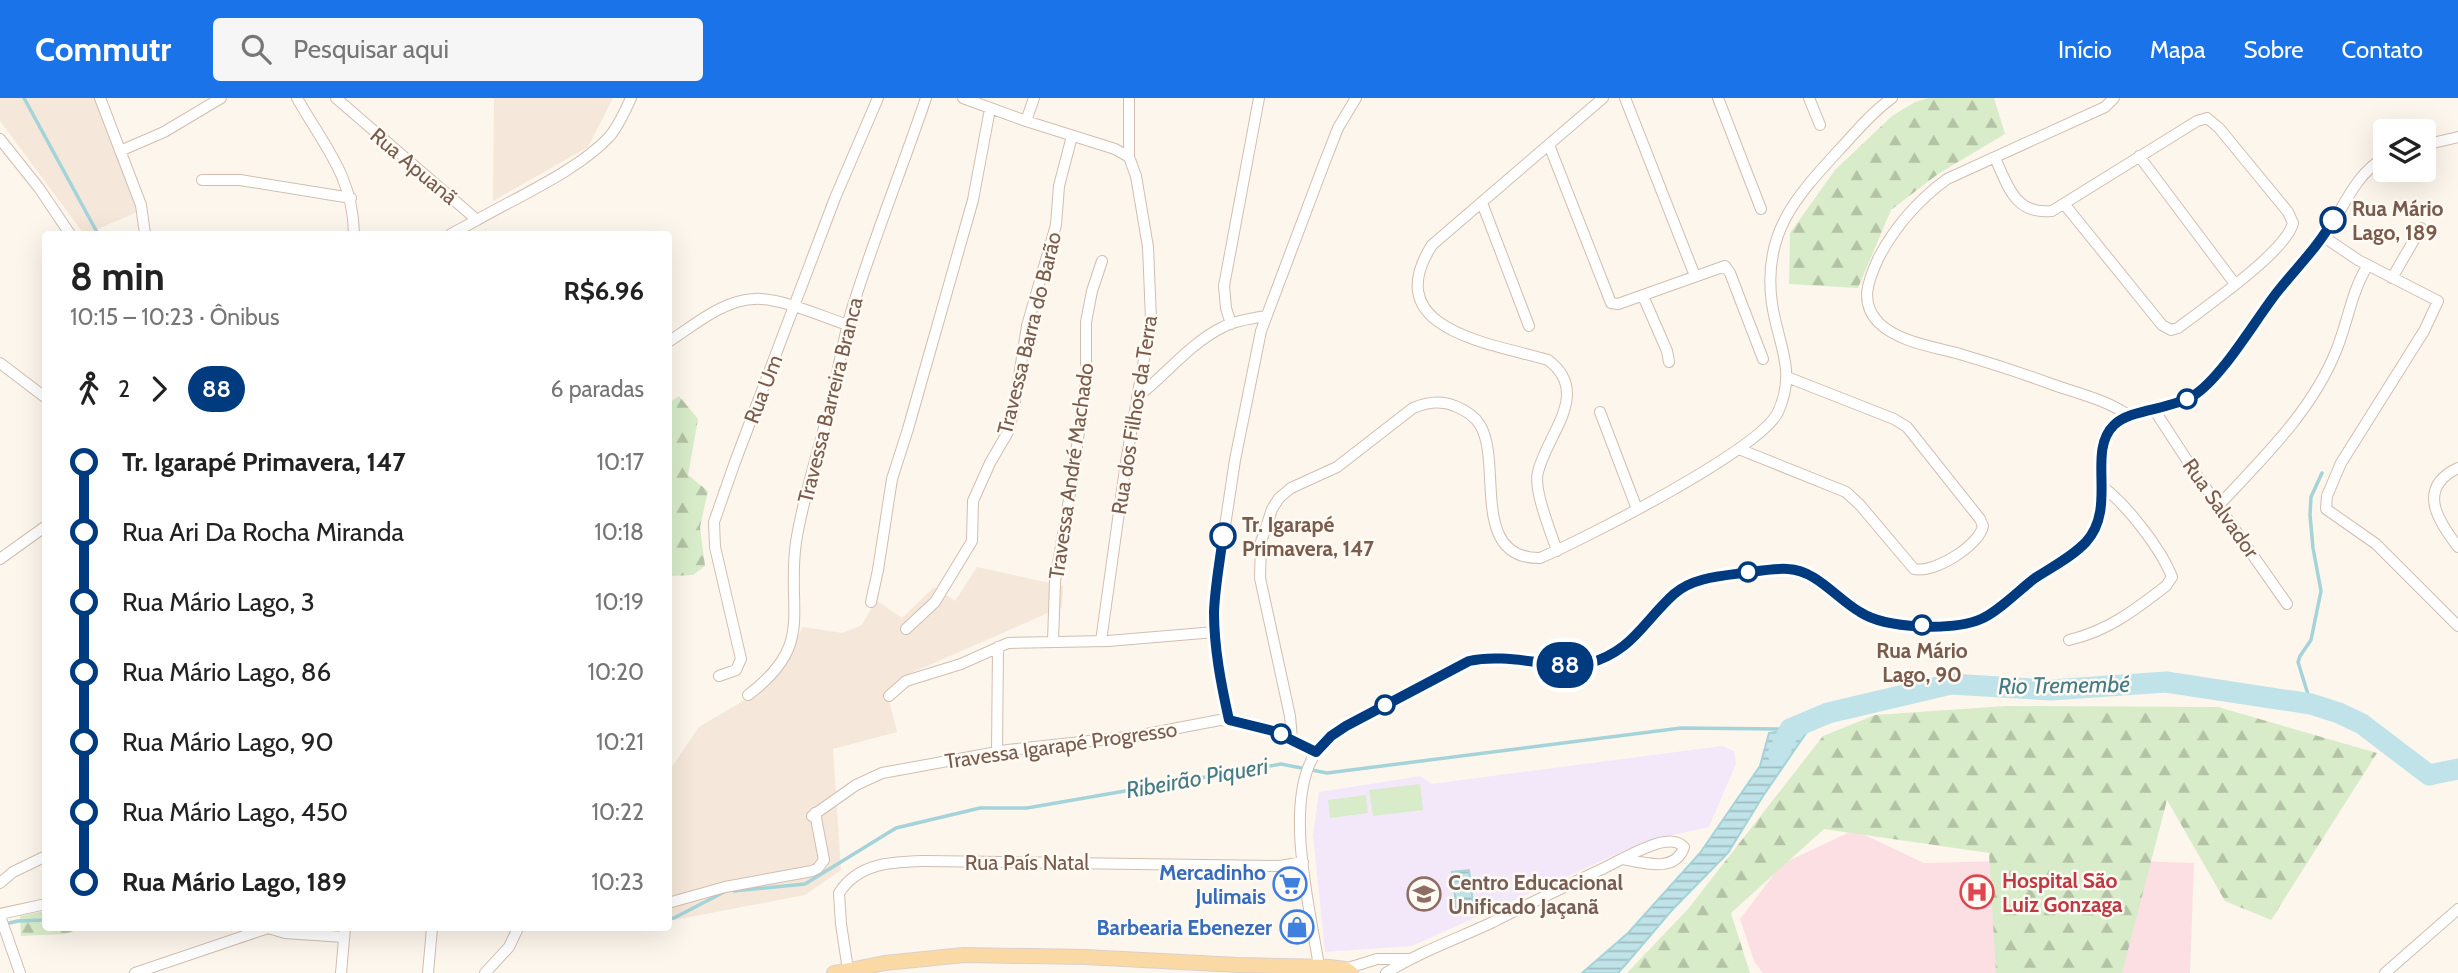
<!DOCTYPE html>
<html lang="pt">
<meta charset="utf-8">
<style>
body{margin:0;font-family:Cabin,sans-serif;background:#f6f6f6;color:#222;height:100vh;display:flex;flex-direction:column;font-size:26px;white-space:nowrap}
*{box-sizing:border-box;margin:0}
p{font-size:23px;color:#767676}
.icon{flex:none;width:38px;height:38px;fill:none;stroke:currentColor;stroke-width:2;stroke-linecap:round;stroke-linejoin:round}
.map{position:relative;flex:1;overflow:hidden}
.drawer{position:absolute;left:42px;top:133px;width:630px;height:700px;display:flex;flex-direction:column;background:#fff;border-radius:7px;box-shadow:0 7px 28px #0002}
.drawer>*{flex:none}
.badge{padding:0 14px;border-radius:23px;font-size:24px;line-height:46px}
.controls{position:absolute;left:2373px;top:21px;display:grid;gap:14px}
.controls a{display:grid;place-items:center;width:63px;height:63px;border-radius:7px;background:#fff;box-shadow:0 7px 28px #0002;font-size:35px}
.map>.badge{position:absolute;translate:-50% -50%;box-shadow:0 0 0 4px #fff}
.legs{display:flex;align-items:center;gap:10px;height:77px;padding:0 28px;font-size:23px}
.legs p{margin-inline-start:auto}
.summary{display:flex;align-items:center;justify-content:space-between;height:119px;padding:0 28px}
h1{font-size:38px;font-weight:700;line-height:52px}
ul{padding:0 28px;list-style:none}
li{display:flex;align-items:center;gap:24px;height:70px;font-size:26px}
li i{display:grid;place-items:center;width:10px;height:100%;margin:0 9px;background:currentColor}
li i::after{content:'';width:18px;height:18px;margin:-9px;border:5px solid;border-radius:50%;background:#fff}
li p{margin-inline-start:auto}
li:first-child i{background:linear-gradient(#0000 50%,currentColor 0)}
li:last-child i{background:linear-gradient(currentColor 50%,#0000 0)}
header{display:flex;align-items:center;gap:42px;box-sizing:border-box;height:98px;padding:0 35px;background:#1a73e8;color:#fff}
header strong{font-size:33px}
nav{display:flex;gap:38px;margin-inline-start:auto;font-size:24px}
.search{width:490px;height:63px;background:#f6f6f6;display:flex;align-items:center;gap:18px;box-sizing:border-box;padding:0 24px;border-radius:7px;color:#767676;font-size:26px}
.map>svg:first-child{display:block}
.residential{fill:#f5e8da}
.education{fill:#f3e8fa}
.medical{fill:#fbdfe3}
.green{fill:#d8ecc9}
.forest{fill:url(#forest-firs)}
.water{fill:url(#water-rules);stroke:#a5d3da;stroke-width:2}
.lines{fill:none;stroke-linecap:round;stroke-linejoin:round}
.stream{stroke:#a5d3da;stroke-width:3.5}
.river{stroke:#bfe3e8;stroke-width:21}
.minor-casing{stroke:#d1beb0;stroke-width:12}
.major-casing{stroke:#dad1cd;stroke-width:16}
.minor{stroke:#fff;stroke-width:10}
.major{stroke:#fbd9a5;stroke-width:14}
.line-1-casing{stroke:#fff;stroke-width:16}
.line-1{stroke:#003b80;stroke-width:10}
.stop-1-dot{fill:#fff;stroke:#003b80;stroke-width:3.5}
.labels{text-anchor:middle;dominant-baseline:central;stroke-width:5;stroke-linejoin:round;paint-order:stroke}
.street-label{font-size:21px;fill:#7a5c4d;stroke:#fffaf3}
.stop-label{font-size:21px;font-weight:bold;fill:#7a5c4d;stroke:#fffaf3;text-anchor:start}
.shop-label{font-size:21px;font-weight:bold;fill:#366cbe;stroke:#fffaf3;text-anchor:end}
.health-label{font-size:21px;font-weight:bold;fill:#be3a42;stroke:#fffaf3;text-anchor:start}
.education-label{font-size:21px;font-weight:bold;fill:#785e54;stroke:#fffaf3;text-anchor:start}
.water-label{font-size:23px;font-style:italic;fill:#437c86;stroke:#fffaf3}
</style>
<header>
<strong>Commutr</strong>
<div class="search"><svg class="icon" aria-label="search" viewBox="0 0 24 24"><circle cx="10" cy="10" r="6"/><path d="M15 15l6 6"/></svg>Pesquisar aqui</div>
<nav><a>Início</a><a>Mapa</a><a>Sobre</a><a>Contato</a></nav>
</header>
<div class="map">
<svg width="2458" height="875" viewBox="0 0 2458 875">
<defs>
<pattern id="forest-firs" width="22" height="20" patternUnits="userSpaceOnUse" patternTransform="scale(1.75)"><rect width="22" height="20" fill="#d8ecc9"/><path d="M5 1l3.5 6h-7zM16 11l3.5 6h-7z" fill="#b4c2a5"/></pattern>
<pattern id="water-rules" width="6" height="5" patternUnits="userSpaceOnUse" patternTransform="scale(1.75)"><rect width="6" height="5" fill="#bfe3e8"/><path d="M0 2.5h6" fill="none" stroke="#a0bbbe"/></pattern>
</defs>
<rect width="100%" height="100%" fill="#fdf6ec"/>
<path class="residential" d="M0,0H97L140,113L93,133L94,136H84L0,23Z
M494,0H613L588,49L493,103Z
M977,469L1063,488L1062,509L911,575L887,594L897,634L833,651L841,772L805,797L669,823V673L699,629L770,587L803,529L843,535L862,527L876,502L902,520L934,489L955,503Z"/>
<path class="education" d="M1722,648L1734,653L1736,666L1709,729L1646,743L1412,848L1325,854L1313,737L1319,694L1421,678L1431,686Z"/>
<path class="medical" d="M1854,732L1924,765L2082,761L2194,765L2190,875H1763L1754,863L1740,821L1782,766Z"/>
<path class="green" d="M1420,686L1423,712L1373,718L1369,692Z
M1366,697L1368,715L1330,720L1328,702Z"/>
<path class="forest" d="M1928,0H1994L2005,36L1938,76L1891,112L1858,190L1789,186L1790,135L1835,72L1892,18L1915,4Z
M679,298L698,321L688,377L708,393L700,429L705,468L693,477L669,478V305Z
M2006,608L2218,609L2377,655L2271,822L2225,803L2167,702L2122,875H1996L1989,755L1824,731L1731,815L1750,875H1627L1688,811L1823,638L1875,617Z
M45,813L46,830H85L64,836L21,838L20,818Z"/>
<path class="water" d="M1811,628L1763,698L1728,755L1672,812L1626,866L1618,875H1582L1628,835L1700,755L1760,668L1769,635Z
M1469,772L1474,813L1457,815L1452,774Z"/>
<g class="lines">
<path class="stream" d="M24,0L98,136
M2311,606L2298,564L2300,558L2311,542L2321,493L2313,450L2310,417L2311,399L2322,375
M734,793L805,786L896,730L980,710H1027L1281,666L1327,675L1681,630L1790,631
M668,821L674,820L726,793
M5,826L18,823L46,822"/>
<path class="river" d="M1778,656L1790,631L1828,615L1951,586L2051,592L2166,584L2311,606L2339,615L2362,626L2429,677L2458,671"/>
<defs>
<path id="minor" d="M100,0L141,107L145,136
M297,0C324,48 353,78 354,136
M336,0L477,122C517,99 579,72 610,38C619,27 625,13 631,0
M963,0L1026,23L1115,51L1129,59L1136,78L1148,149L1151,221L1126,364L1101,543
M1129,0V59
M1625,0L1695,178
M1718,0L1761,111
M1809,0L1820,27
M2114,0L2105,9L1947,81C1917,103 1895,128 1878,161C1868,183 1859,205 1879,225C1900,245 1936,249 1963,257C1994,266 2024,276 2054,287C2080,296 2106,302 2128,317
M1026,23L1034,0
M0,41L39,90L70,136
M1549,47L1611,205L1618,206L1725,168L1730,175L1763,261
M2424,47L2458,39
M120,53L164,34L221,0
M2139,58L2235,186
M1995,60C2008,88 2015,117 2052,113L2197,23L2207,20L2219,30L2288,114L2293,125C2286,154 2204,210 2178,230L2171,232L2162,227L2065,107
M202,82H240L351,100
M1482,105L1529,228
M451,136L477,122
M2324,139L2358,162L2438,203L2424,233L2341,365L2327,398L2326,411L2376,446L2458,528
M2392,180L2421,130
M1643,198L1667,253L1669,264
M1231,226L1226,210L1224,188L1259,0
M668,244C693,228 723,202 754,201C779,199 823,219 848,227
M0,265L46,300
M1137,299C1166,277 1190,245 1223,229C1236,222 1251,221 1266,218
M2155,313L2196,376L2287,506
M1600,314L1637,411
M1739,351L1846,394L1860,407L1914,471C1933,476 1979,448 1983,428L1980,421L1907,329L1894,321L1787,279
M2458,370C2416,390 2438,423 2458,449
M2219,407C2262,361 2312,313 2336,253C2348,224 2351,194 2368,167
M1557,453C1551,434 1533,392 1538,374C1547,336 1592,295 1548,262C1490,245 1378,232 1432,147L1603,0
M0,461L46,428
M871,504L878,472L892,381L908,331L973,102L990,11
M906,531L935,504L972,443L973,403L990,365L1008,334L1013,316L1027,228L1056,127L1059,88L1072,38
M2069,542C2108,533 2135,512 2166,488L2172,479C2161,451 2127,407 2103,389
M1053,544L1055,483L1073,378L1086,281V224L1092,193L1102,163
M719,578L736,572L741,561L715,449L714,424L735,364L835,100L878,0
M748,597C816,546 786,514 796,444C803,400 817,358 828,315C837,281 842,245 852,211C874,140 902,71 926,0
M889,598L906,583L961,566L1008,545L1108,543L1215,534
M1229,622C1219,579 1213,538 1215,494L1235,362L1261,233L1322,71L1338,30L1356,0
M1292,641L1290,618L1260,480L1261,444L1272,411L1279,400L1291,390L1337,369L1413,310C1427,304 1441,302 1455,308C1465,312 1474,317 1480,327C1503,365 1469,461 1540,460C1584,441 1760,352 1778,314C1797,273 1778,246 1772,206C1762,136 1795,100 1839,52C1856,34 1872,14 1892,0
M997,654L998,549
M812,718L856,687L882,675L1008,652L1136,638L1220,622L1242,624L1273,633L1316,654
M0,785L13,774L46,758
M668,805L725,789L812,773L818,770L824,762L815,715
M0,816L46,806
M0,818L20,875
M268,830L285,835L344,839
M1319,868C1310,811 1282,701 1317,653C1335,628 1371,615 1398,601C1421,588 1445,575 1469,563C1512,552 1559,579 1601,561C1633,547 1649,521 1673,497C1692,479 1763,468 1789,471C1818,474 1837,502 1861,515C1886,530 1960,535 1985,519C1999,511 2010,498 2023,489C2063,460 2097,451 2103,397C2105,375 2096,352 2109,332C2124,310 2159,314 2181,304C2192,300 2202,292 2211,283C2235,257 2255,224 2276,196C2290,178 2307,163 2320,145C2342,116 2351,79 2385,59
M1345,871L1377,861H1410
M848,872L841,826L839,795C859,764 893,764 926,763L1280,768L1303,764
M135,875L268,830
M341,875L345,830
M428,875L432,830
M485,875L509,849L518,830
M1386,875C1419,854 1457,841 1493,824C1528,806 1564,789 1600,772C1619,763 1638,751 1659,745C1668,743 1677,742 1684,749C1675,776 1643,764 1622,761
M2385,875L2458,811"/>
<path id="major" d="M834,875L885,865L964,857L1085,859L1238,867L1329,869L1345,871L1351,875"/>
</defs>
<use href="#minor" class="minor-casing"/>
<use href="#major" class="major-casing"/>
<use href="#minor" class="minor"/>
<use href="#major" class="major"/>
</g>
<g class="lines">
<defs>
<path id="line-1" d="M1223,438C1220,463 1215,488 1214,514C1214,550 1221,586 1229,622L1273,633L1316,654L1331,638L1346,628L1469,563C1499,556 1534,565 1565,567C1572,567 1580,568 1587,566C1633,553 1642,525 1674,496C1692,480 1720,478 1743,475C1758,473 1773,470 1788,471C1816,472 1837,501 1860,514C1886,531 1953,533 1981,521C1998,514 2019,492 2035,480C2052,469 2072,459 2086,444C2118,409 2086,354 2114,327C2130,311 2169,312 2193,298C2222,280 2255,222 2278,193C2297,169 2318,149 2333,122"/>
</defs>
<use href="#line-1" class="line-1-casing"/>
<use href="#line-1" class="line-1"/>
</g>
<defs>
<symbol id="supermarket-ring" viewBox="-11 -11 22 22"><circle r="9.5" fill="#fffaf3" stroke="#3f7fe0" stroke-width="1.5"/><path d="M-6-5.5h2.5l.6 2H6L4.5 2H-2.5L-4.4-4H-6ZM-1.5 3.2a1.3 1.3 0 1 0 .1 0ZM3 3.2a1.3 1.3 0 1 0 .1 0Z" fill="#3f7fe0"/></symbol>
<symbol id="hospital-ring" viewBox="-11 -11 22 22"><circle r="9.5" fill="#fffaf3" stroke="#e0444e" stroke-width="1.5"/><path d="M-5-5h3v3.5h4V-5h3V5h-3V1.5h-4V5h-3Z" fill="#e0444e"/></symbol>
<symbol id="school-ring" viewBox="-11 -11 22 22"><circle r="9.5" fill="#fffaf3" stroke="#8d6e63" stroke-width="1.5"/><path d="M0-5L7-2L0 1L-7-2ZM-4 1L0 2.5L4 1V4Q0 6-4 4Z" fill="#8d6e63"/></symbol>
<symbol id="shop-ring" viewBox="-11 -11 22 22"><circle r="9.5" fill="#fffaf3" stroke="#3f7fe0" stroke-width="1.5"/><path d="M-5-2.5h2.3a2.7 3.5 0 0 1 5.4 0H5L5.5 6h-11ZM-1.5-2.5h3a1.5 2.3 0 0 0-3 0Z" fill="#3f7fe0"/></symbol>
</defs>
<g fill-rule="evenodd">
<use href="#supermarket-ring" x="1271" y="767" width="38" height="38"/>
<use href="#hospital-ring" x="1958" y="775" width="38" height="38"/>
<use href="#school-ring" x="1405" y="777" width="38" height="38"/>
<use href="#shop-ring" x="1278" y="810" width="38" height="38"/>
</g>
<g class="stop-1-dot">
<circle cx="2333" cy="122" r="12"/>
<circle cx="2187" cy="301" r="9"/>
<circle cx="1223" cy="438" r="12"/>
<circle cx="1748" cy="474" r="9"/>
<circle cx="1922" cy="527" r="9"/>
<circle cx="1385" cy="607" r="9"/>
<circle cx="1281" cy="636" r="9"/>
</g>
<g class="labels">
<g class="street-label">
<text transform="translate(414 68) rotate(40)">Rua Apuanã</text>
<text transform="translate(1029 235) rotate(-76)">Travessa Barra do Barão</text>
<text transform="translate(763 291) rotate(-69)">Rua Um</text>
<text transform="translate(830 302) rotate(-76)">Travessa Barreira Branca</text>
<text transform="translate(1134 317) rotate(-81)">Rua dos Filhos da Terra</text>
<text transform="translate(1071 373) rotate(-82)">Travessa André Machado</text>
<text transform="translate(2221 410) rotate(55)">Rua Salvador</text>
<text transform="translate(1061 647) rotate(-8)">Travessa Igarapé Progresso</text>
<text x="1027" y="764">Rua País Natal</text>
</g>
<g class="stop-label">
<text x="2352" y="110">Rua Mário<tspan x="2352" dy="24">Lago, 189</tspan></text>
<text x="1242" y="426">Tr. Igarapé<tspan x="1242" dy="24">Primavera, 147</tspan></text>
<text x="1922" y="552" text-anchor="middle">Rua Mário<tspan x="1922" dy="24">Lago, 90</tspan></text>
</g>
<g class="shop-label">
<text x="1266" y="774">Mercadinho<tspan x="1266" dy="24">Julimais</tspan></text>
<text x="1272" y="829">Barbearia Ebenezer</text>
</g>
<g class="health-label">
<text x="2002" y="782">Hospital São<tspan x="2002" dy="24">Luiz Gonzaga</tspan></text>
</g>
<g class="education-label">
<text x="1448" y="784">Centro Educacional<tspan x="1448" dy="24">Unificado Jaçanã</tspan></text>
</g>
<g class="water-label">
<text transform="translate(2064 587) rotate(-1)">Rio Tremembé</text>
<text transform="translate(1197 680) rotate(-10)">Ribeirão Piqueri</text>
</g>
</g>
</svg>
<div class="controls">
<a><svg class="icon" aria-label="layers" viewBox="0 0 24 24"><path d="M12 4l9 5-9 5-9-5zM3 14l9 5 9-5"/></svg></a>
</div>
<b class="badge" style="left:1565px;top:567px;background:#003b80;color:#fff">88</b>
<section class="drawer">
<div class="summary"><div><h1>8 min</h1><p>10:15 – 10:23 · Ônibus</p></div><b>R$6.96</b></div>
<div class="legs"><svg class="icon" aria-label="walk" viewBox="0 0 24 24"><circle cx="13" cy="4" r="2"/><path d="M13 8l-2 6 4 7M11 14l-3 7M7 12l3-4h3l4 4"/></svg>2<svg class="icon" aria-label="forward" viewBox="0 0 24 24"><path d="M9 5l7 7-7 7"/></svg><b class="badge" style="background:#003b80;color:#fff">88</b><p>6 paradas</p></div>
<ul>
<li><i style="color:#003b80"></i><b>Tr. Igarapé Primavera, 147</b><p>10:17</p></li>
<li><i style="color:#003b80"></i><span>Rua Ari Da Rocha Miranda</span><p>10:18</p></li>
<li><i style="color:#003b80"></i><span>Rua Mário Lago, 3</span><p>10:19</p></li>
<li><i style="color:#003b80"></i><span>Rua Mário Lago, 86</span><p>10:20</p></li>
<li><i style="color:#003b80"></i><span>Rua Mário Lago, 90</span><p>10:21</p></li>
<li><i style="color:#003b80"></i><span>Rua Mário Lago, 450</span><p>10:22</p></li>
<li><i style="color:#003b80"></i><b>Rua Mário Lago, 189</b><p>10:23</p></li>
</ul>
</section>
</div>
